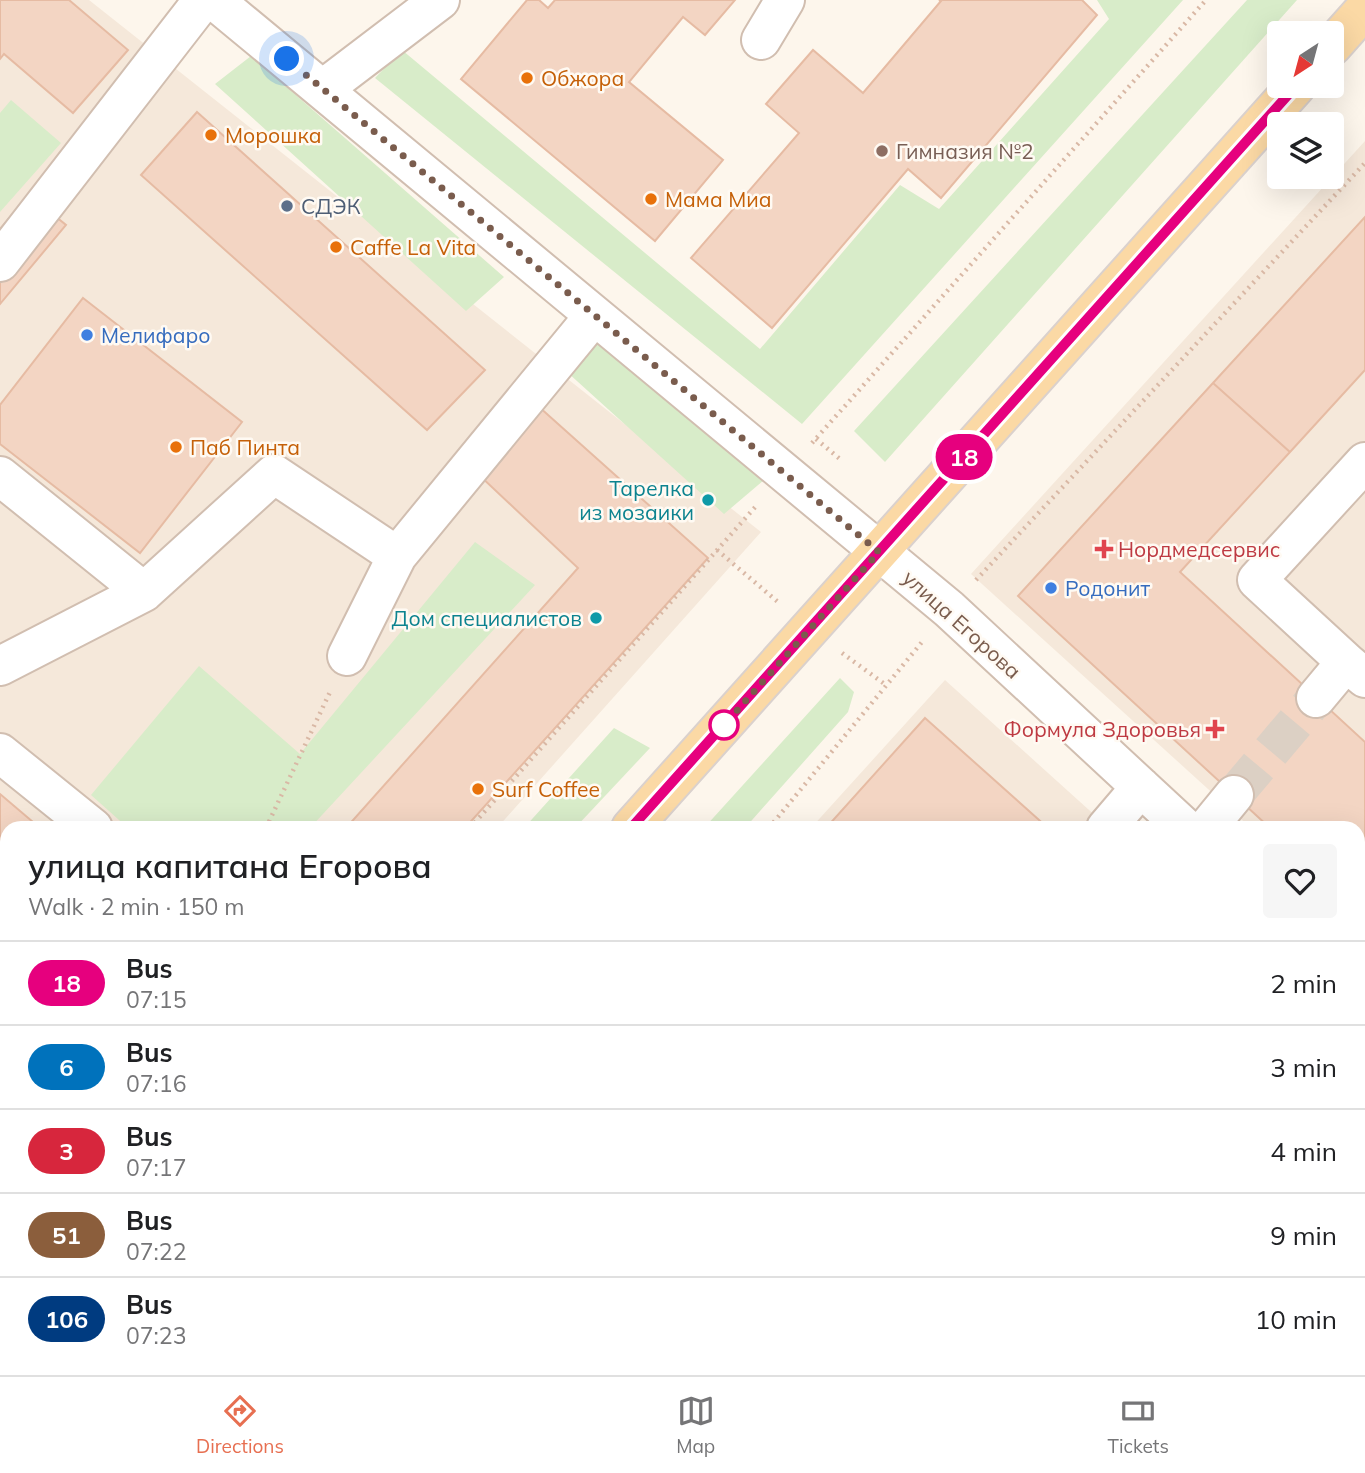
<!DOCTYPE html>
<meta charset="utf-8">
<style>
body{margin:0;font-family:Mulish,sans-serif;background:#f6f6f6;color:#202124;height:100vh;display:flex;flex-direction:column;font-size:26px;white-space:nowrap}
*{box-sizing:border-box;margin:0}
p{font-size:23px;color:#757577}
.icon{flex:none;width:38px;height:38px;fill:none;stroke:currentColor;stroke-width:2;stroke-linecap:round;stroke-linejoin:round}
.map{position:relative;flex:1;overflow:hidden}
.side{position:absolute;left:0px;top:821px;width:1365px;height:555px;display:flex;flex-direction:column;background:#fff;border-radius:21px 21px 0 0;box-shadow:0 7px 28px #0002}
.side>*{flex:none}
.badge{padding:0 14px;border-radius:23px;font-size:24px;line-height:46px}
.needle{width:46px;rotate:216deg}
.controls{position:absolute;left:1267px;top:21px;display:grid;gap:14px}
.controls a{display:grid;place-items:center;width:77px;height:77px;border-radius:7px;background:#fff;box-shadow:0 7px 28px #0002;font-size:35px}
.you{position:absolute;width:35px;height:35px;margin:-18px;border:5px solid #fff;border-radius:50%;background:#1a73e8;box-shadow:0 0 0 10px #1a73e833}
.map>.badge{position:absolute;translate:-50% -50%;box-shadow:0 0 0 4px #fff}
.round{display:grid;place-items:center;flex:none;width:74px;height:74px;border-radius:7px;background:#f6f6f6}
.summary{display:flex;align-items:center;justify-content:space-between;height:119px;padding:0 28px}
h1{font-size:33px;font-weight:600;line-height:52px}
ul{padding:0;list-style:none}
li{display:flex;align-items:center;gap:21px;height:84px;padding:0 28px;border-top:2px solid #e0e0e0}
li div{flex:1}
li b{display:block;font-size:26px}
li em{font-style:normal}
li .badge{min-width:77px;font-weight:700;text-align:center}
.menu{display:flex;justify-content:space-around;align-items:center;height:98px;border-top:2px solid #e0e0e0;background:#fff;font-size:19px;color:#757577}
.menu a{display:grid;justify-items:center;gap:4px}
.menu .selected{color:#e76f51}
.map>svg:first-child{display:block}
.residential{fill:#f5e8da}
.green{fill:#d8ecc9}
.building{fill:#f3d5c3;stroke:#e6bba3;stroke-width:2}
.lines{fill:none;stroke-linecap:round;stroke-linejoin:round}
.minor-tunnel{stroke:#dcd0c4;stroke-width:38;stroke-dasharray:38 19;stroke-linecap:butt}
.minor-casing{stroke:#d1beb0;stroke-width:42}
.major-casing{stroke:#dad1cd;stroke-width:42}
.path{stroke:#d9b8a5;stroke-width:4.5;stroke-dasharray:2 5;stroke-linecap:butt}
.minor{stroke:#fff;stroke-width:38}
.major{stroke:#fbd9a5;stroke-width:38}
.line-casing{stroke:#fff;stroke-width:16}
.line{stroke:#e6007e;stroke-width:10}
.walk{stroke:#7a5c4d;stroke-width:7;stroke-dasharray:0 12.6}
.food-dot{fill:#e8710a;stroke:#fffaf3;stroke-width:2.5}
.education-dot{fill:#8d6e63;stroke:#fffaf3;stroke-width:2.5}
.service-dot{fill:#5c6f8a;stroke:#fffaf3;stroke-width:2.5}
.shop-dot{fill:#3f7fe0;stroke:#fffaf3;stroke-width:2.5}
.culture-dot{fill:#0f9aa8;stroke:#fffaf3;stroke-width:2.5}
.health-dot{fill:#e0444e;stroke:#fffaf3;stroke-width:2.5}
.stop-dot{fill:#fff;stroke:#e6007e;stroke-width:3.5}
.labels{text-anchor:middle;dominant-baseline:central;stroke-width:5;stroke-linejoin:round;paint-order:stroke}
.food-label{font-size:21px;fill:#c56008;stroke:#fffaf3;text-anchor:start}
.education-label{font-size:21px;fill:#785e54;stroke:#fffaf3;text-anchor:start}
.service-label{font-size:21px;fill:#4e5e75;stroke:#fffaf3;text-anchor:start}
.shop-label{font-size:21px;fill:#366cbe;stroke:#fffaf3;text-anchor:start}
.culture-label{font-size:21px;fill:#0d838f;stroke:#fffaf3;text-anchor:end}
.health-label{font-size:21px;fill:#be3a42;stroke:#fffaf3;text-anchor:start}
.street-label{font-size:21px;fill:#7a5c4d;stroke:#fffaf3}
</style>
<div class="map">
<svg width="1365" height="1375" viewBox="0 0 1365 1375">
<rect width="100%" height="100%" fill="#fdf6ec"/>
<path class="residential" d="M0,0H89L761,532L497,828H7V1368L16,1369L10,1375H0Z
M1365,141V931L1358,925V828H1251L971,574Z
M945,680L1109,828H811Z
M1358,1053L1365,1060V1220L1358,1228Z
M322,1368L1230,1369L1225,1375H316Z"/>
<path class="green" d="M1097,0H1183L802,424L375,78L402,50L760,349L900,185L939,209L1109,19Z
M1247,0H1297L885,462L854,431Z
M251,56L504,277L466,311L215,84Z
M11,100L61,143L0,212V113Z
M606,332L771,474L724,514L567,372Z
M475,542L535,585L310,828H128L91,795L199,666L300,754Z
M840,678L854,692L848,712L745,828H704Z
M614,728L650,748L575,828H524Z
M0,925L7,931V1123L0,1117Z
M1365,1213V1260L1358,1268V1221Z
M1365,1312V1371L1361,1375H1310L1315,1369L1358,1368V1320Z
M212,1369V1368L264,1369L258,1375H207Z
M798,1369V1368L985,1369L979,1375H792Z"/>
<path class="building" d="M0,0H69L128,50L73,113L4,54L0,59Z
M527,0H539L548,8L555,0H735L705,35L683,17L629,82L723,160L655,241L461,79Z
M939,0H1082L1097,15L941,198L908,169L772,328L691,258L799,133L766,104L813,50L863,93L941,1Z
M197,112L485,370L427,430L141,175Z
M29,195L66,225L0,304V229Z
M1365,217V370L1290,452L1213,383Z
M83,298L242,422L140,553L0,444V405Z
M1213,383L1290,452L1180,572L1365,742V915L1358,908V828H1270L1018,596Z
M538,406L708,558L465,828H346L578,568L478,474Z
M925,718L1048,828H826Z
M0,794L40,828H7V914L0,908Z
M1358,1097L1365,1104V1195L1358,1203Z
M346,1368H436L444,1375H341Z
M436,1368H457L451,1375H444Z
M1087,1368H1216L1210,1375H1082Z"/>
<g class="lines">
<path class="minor-tunnel" d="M1234,795L1316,698"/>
<defs>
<path id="minor" d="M214,0L949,609L1185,828
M761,40L785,0
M323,89L440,0
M0,262L203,0
M0,476L144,592
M347,656L397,556
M1346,662L1257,580L1365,462
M0,666L144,592L274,474L397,556L594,316
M1316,698L1346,662L1365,678
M0,753L93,828
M1106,828L1141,787
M1207,828L1234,795
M1358,987L1365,993
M1358,1290L1365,1282
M487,1375L493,1368
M688,1375L694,1368
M1038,1375L1043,1368
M1281,1375L1287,1368"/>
<path id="major" d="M1332,46L1365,9
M631,828L1296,86
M140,1375L145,1368"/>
</defs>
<use href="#minor" class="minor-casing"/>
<use href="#major" class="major-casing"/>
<path class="path" d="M816,439L840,459
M812,443L1206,0
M717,550L778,602
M976,580L1365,163
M842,653L886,685
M266,828L330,692
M470,828L758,504
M769,828L922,642
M0,1181L7,1187
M0,1270L7,1262
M0,1357L7,1349
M290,1375L295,1368"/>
<use href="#minor" class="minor"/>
<use href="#major" class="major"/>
</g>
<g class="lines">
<defs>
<path id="line" d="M631,828L1296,86"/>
</defs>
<use href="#line" class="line-casing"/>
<use href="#line" class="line"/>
<path class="walk" d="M287,59L879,552L724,725"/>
</g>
<g class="food-dot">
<circle cx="527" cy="78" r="7"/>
<circle cx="211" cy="135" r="7"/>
<circle cx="651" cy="199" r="7"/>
<circle cx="336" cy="247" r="7"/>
<circle cx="176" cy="447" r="7"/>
<circle cx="478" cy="789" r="7"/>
</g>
<circle class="education-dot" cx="882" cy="151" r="7"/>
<circle class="service-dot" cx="287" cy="206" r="7"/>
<g class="shop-dot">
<circle cx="87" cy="335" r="7"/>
<circle cx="1051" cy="588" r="7"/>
</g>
<g class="culture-dot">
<circle cx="708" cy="500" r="7"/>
<circle cx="596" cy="618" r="7"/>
</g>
<g class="health-dot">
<path d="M1100.5 538.5h7v7h7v7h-7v7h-7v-7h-7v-7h7z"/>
<path d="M1211.5 718.5h7v7h7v7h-7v7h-7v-7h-7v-7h7z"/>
</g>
<circle class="stop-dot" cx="724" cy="725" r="14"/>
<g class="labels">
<g class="food-label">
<text x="541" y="78">Обжора</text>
<text x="225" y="135">Морошка</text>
<text x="665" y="199">Мама Миа</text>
<text x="350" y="247">Caffe La Vita</text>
<text x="190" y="447">Паб Пинта</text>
<text x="492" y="789">Surf Coffee</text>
</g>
<g class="education-label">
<text x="896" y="151">Гимназия №2</text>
</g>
<g class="service-label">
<text x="301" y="206">СДЭК</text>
</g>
<g class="shop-label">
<text x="101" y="335">Мелифаро</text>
<text x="1065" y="588">Родонит</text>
</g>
<g class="culture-label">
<text x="694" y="488">Тарелка<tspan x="694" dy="24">из мозаики</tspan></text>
<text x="582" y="618">Дом специалистов</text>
</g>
<g class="health-label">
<text x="1118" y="549">Нордмедсервис</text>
<text x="1201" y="729" text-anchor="end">Формула Здоровья</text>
</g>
<g class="street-label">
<text transform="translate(962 624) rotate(42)">улица Егорова</text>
</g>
</g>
</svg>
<div class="controls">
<a><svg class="needle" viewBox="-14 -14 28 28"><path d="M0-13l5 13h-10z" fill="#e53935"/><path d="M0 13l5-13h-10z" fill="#757577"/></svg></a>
<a><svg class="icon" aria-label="layers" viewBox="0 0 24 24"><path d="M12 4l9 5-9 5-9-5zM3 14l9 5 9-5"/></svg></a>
</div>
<div class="you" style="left:287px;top:59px"></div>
<b class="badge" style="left:964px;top:457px;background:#e6007e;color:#fff">18</b>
<section class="side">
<div class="summary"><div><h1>улица капитана Егорова</h1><p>Walk · 2 min · 150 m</p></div><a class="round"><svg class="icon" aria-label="heart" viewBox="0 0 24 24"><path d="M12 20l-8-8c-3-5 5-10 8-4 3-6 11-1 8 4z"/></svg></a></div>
<ul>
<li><span class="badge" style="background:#e6007e;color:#fff">18</span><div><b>Bus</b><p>07:15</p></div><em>2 min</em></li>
<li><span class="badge" style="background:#0072bc;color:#fff">6</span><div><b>Bus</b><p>07:16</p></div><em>3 min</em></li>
<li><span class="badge" style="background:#d7263d;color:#fff">3</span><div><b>Bus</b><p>07:17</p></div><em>4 min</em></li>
<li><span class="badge" style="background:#8b5e3c;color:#fff">51</span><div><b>Bus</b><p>07:22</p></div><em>9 min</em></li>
<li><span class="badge" style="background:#003b80;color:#fff">106</span><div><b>Bus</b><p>07:23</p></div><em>10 min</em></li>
</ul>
</section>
</div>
<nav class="menu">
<a class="selected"><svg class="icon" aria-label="directions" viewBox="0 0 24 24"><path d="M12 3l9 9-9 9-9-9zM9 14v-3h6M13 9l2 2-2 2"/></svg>Directions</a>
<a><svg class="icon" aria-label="map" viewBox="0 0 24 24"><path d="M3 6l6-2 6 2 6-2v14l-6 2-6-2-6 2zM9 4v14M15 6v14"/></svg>Map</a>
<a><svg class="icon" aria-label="tickets" viewBox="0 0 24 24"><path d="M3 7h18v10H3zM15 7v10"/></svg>Tickets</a>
</nav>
